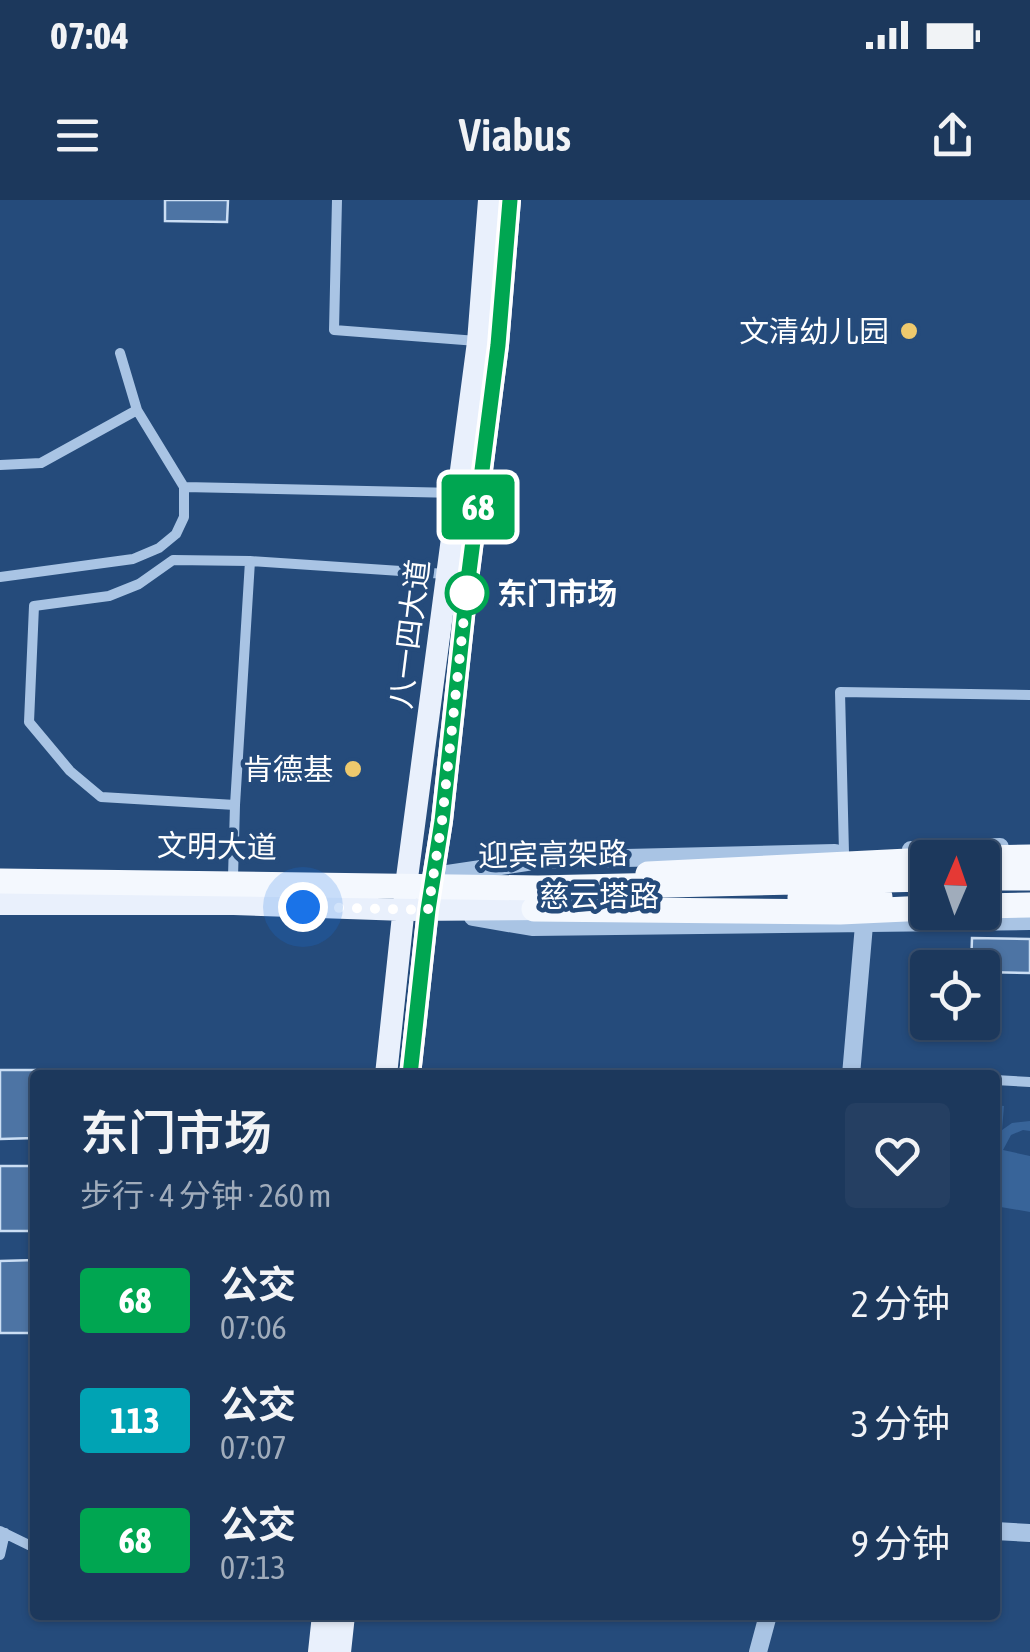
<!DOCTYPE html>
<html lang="zh">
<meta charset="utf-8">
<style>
body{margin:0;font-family:"Asap Condensed","Noto Sans SC",sans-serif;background:#253f62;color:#f1f3f6;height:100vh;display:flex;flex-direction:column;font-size:38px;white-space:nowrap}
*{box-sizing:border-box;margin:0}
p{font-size:32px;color:#a0acbb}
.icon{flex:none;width:55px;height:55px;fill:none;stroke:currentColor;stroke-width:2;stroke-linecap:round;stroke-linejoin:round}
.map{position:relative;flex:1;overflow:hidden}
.panel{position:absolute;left:30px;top:870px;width:970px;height:550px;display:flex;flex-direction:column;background:#1c385c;border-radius:10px;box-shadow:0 2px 8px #0004,0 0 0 2px #3a5272}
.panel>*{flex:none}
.badge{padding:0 20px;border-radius:8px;font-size:35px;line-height:65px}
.needle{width:65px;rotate:2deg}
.controls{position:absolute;left:910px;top:640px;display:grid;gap:20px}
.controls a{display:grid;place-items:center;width:90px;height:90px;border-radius:10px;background:#1c385c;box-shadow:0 2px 8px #0004,0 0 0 2px #3a5272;font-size:50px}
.you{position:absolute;width:50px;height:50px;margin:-25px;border:8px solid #fff;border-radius:50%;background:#1a73e8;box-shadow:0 0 0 15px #1a73e833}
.map>.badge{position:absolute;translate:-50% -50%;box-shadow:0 0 0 5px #fff}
.round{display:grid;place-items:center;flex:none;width:105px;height:105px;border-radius:10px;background:#253f62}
.headline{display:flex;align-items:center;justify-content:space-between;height:170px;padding:0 50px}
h1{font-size:48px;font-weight:600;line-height:75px}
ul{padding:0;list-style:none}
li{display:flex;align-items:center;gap:30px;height:120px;padding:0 50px}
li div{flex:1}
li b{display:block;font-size:38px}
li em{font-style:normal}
li .badge{min-width:110px;font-weight:700;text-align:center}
.status{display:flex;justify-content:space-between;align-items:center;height:70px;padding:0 50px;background:#1c385c;direction:ltr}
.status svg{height:28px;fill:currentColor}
header{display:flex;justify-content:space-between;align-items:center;height:130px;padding:0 50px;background:#1c385c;font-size:45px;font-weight:600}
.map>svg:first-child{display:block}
.green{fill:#386499}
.building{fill:#4d74a4;stroke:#cbdef4;stroke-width:2.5}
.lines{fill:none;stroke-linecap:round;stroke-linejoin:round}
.minor{stroke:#a9c4e4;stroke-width:10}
.tertiary{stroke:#a9c4e4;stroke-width:18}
.primary{stroke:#e9f0fc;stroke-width:22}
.trunk{stroke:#f4f8fe;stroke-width:25}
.trunk-bridge{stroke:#f4f8fe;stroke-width:25}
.line-casing{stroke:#fff;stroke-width:22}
.line{stroke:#00a651;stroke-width:15}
.walk{stroke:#fff;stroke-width:10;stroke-dasharray:0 18}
.poi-dot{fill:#eec96d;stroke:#254b7b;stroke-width:4}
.stop-dot{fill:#fff;stroke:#00a651;stroke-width:5}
.labels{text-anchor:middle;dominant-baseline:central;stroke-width:9;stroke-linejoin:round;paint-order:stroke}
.poi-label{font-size:30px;fill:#fff;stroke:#254b7b;text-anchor:end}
.stop-label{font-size:30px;font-weight:bold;fill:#fff;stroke:#254b7b;text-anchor:start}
.street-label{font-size:30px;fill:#fff;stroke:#254b7b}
</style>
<div class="status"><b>07:04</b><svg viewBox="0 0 49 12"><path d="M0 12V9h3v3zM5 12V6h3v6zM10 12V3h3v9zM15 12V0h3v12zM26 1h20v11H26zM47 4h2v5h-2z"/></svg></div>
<header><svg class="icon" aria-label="menu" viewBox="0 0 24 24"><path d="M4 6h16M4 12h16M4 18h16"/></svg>Viabus<svg class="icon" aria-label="share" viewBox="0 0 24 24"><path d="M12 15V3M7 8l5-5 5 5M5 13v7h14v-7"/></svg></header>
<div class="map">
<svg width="1030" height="1452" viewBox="0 0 1030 1452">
<rect width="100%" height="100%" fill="#254b7b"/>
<path class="green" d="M995,905L1004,906L1002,930L1012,923L1030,921V931L1023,930L1011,935L1003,950L1030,956V1012L995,1006Z"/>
<path class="building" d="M165,0H228L227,22L165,21Z
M972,738L1030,739V773L982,772V768H971Z
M0,870H35V938L0,939Z
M0,966H35V1031H0Z
M35,1060V1133H0V1061Z"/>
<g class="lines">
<path class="minor" d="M337,0L334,130L477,141
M0,265L41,263L137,210
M184,287L457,293
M0,377L133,359L159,348L176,334L184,317V287L137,210L120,153
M235,605L101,597L70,571L29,522L34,406L109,396L139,384L173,360L250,361L446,374
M844,653L840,492L1030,495
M233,677L235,605L250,361
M851,873L888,875
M995,880L1030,882
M0,1331L35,1348
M0,1355L5,1333"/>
<path class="tertiary" d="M911,650L1000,647
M434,676L540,660L835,653
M473,717L532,727L1030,721
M851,875L864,725
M995,1331L1030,1333
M758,1452L768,1415"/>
<path class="primary" d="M0,704H234L405,710L551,709
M386,875L407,678L478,142L489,0
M410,875L428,709L442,621L468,379L498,145L510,0
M319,1452L323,1415
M340,1452L344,1415"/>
<path class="trunk" d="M982,658L1030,657
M648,674L928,660
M982,678H1030
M982,706L1030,705
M534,709L840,712L928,708"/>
<path class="trunk-bridge" d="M0,681L538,688L928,679
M800,698L880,697"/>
</g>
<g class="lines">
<defs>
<path id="line" d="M410,875L428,710L442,621L468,380L498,145L510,0"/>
</defs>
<use href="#line" class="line-casing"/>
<use href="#line" class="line"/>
<path class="walk" d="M303,707L428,710L442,621L468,380L467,393"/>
</g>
<g class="poi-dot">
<circle cx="909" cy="131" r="10"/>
<circle cx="353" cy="569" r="10"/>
</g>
<circle class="stop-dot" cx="467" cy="393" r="20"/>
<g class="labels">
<g class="poi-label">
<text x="889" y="131">文清幼儿园</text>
<text x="333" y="569">肯德基</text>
</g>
<g class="stop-label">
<text x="497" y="393">东门市场</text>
</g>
<g class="street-label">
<text transform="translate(409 434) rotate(-83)">八一四大道</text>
<text transform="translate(217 646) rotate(1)">文明大道</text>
<text transform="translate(553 654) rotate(-1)">迎宾高架路</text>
<text x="599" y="696">慈云塔路</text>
</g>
</g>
</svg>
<div class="controls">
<a><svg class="needle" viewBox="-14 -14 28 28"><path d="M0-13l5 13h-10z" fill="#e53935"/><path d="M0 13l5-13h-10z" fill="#a0acbb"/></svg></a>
<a><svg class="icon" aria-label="locate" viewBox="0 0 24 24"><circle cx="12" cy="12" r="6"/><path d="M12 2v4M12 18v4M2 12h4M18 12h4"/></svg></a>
</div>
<div class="you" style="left:303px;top:707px"></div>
<b class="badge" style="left:478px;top:307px;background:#00a651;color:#fff">68</b>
<section class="panel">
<div class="headline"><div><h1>东门市场</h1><p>步行 · 4 分钟 · 260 m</p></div><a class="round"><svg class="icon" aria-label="heart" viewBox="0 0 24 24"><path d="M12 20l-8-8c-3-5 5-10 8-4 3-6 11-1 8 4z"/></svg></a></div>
<ul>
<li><span class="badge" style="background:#00a651;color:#fff">68</span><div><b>公交</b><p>07:06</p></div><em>2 分钟</em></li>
<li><span class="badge" style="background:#00a3b4;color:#fff">113</span><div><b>公交</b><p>07:07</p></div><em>3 分钟</em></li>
<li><span class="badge" style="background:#00a651;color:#fff">68</span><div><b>公交</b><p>07:13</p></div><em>9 分钟</em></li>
</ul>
</section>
</div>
